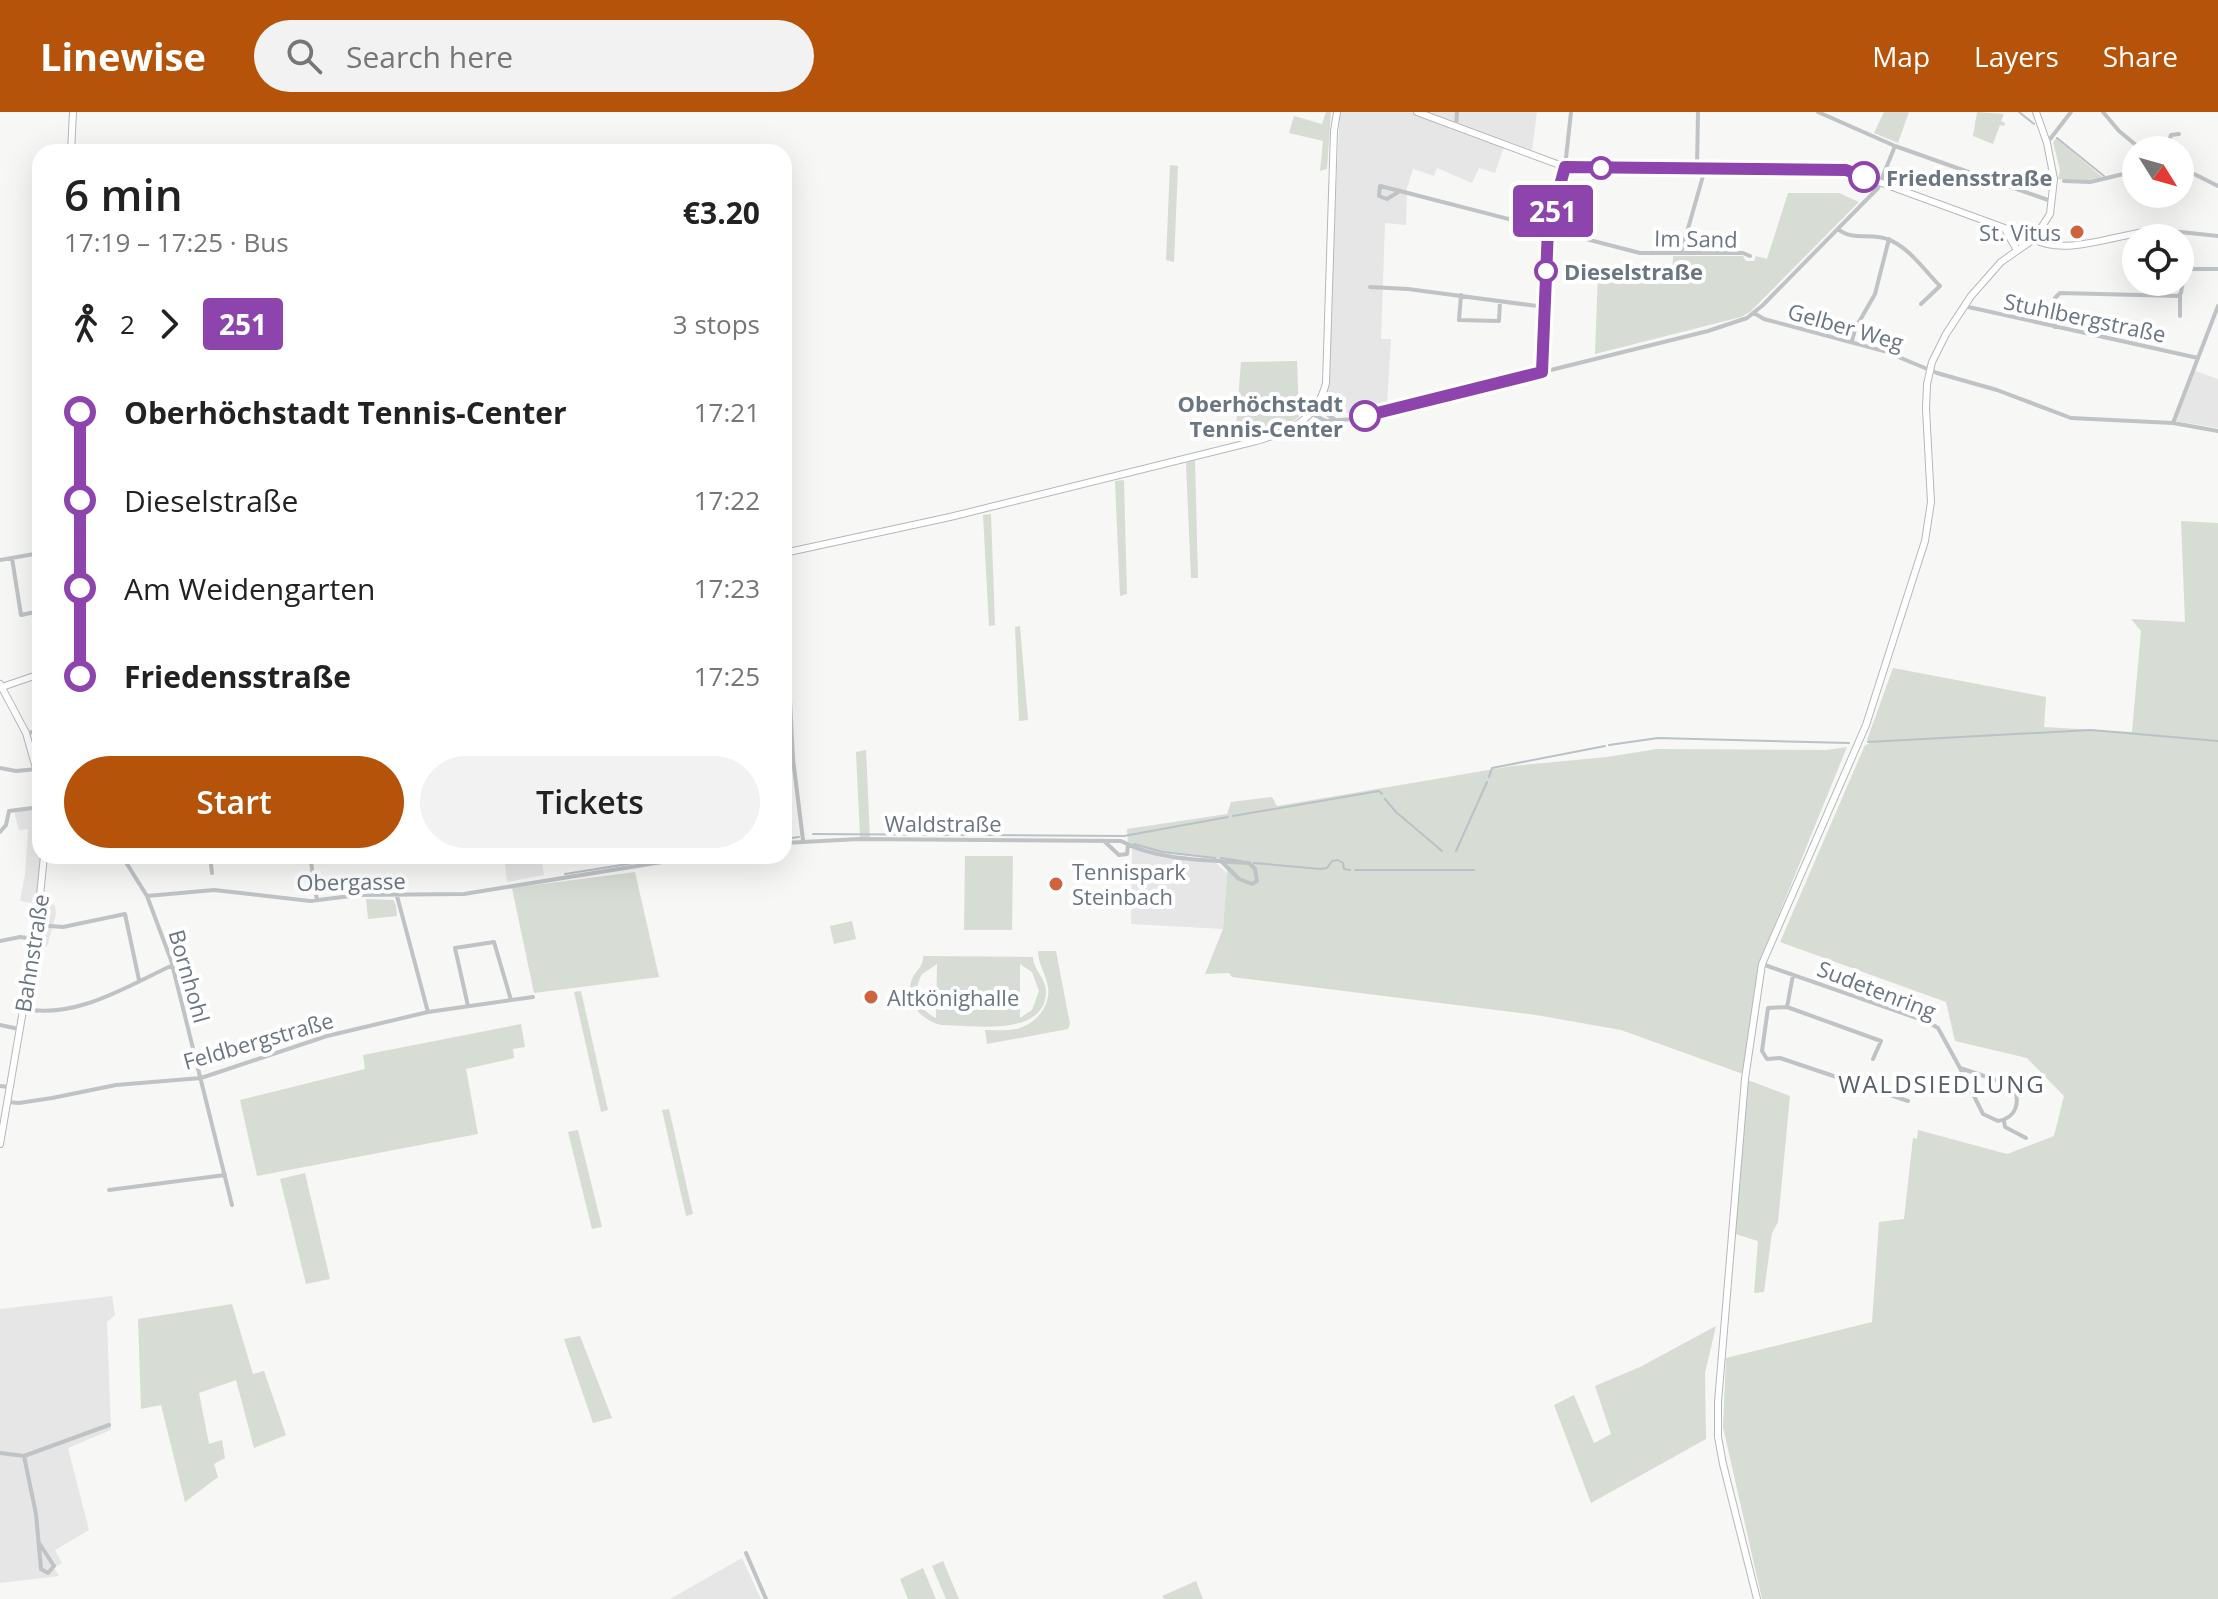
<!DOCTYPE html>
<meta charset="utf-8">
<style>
body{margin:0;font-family:"Open Sans",sans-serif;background:#f2f2f2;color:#222;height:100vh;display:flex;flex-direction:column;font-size:30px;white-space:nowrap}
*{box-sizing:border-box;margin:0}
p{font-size:26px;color:#767676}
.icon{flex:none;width:44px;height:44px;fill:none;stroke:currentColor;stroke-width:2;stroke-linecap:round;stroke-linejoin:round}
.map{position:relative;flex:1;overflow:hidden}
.sheet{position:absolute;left:32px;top:32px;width:760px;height:720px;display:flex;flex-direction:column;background:#fff;border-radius:24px;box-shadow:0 8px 32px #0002}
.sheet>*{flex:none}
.badge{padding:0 16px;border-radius:6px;font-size:28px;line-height:52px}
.needle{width:52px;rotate:127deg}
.controls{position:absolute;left:2122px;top:24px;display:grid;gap:16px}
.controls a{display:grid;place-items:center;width:72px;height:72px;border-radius:50%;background:#fff;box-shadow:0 8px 32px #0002;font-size:40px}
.map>.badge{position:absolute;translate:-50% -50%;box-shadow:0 0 0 4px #fff}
.legs{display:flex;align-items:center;gap:12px;height:88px;padding:0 32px;font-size:26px}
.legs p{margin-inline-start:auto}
.head{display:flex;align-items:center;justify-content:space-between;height:136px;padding:0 32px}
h1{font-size:44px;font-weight:600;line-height:60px}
.action{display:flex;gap:16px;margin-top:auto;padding:16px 32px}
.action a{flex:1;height:92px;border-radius:48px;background:#b45309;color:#fff;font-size:32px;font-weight:600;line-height:92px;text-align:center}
.action a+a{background:#f2f2f2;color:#222}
ul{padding:0 32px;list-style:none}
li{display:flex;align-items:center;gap:28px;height:88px;font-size:30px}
li i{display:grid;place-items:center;width:12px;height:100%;margin:0 10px;background:currentColor}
li i::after{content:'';width:20px;height:20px;margin:-10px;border:6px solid;border-radius:50%;background:#fff}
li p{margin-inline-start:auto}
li:first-child i{background:linear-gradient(#0000 50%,currentColor 0)}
li:last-child i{background:linear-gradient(currentColor 50%,#0000 0)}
header{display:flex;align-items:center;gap:48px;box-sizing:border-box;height:112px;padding:0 40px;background:#b45309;color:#fff}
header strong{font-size:38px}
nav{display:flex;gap:44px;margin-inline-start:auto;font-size:28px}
.search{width:560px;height:72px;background:#f2f2f2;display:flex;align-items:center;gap:20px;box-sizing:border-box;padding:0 28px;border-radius:44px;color:#767676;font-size:30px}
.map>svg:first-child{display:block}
.built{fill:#e5e6e5}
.green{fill:#d7dcd4;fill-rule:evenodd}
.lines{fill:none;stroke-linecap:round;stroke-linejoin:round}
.stream{stroke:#b9c2c6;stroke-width:2}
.secondary-casing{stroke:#b4b8bc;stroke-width:8}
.street{stroke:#bfc3c6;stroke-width:4}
.secondary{stroke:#fff;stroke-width:6}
.line-1-casing{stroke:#fff;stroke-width:18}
.line-1{stroke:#8e44ad;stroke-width:12}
.stop-1-dot{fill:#fff;stroke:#8e44ad;stroke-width:4}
.poi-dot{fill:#ce633e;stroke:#fff;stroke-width:3}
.labels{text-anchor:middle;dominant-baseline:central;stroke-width:8;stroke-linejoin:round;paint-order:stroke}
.stop-label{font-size:22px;font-weight:bold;fill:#6a7782;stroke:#fff;text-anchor:start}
.poi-label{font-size:22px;fill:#6a7782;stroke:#fff;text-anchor:start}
.street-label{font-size:22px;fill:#6a7782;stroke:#fff}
.neighbourhood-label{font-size:24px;letter-spacing:2px;fill:#576068;stroke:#fff}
</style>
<header>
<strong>Linewise</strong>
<div class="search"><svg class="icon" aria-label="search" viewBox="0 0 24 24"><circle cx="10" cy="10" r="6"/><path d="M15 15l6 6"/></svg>Search here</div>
<nav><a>Map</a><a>Layers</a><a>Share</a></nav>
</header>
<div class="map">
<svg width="2218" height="1487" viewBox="0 0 2218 1487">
<rect width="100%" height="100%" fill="#f7f7f5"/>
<path class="built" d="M1340,0H1537L1532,38L1506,29L1495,61L1479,56L1472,71L1437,56L1434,64L1413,57L1407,76L1406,113L1385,111L1381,227H1391L1387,293L1338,303L1325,293Z
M2195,259L2218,267V316L2175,309Z
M40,695V744H43L39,792L20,789L25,762L28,717L19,718L14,699Z
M1132,736L1163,746L1216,751L1227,761L1223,817L1131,812Z
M504,744H541L544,763L507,770Z
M43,791L55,793L56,802L47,835L37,833Z
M112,1184L115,1203L107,1210L111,1318L68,1336L89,1418L55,1438L62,1451L54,1456L59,1464L0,1471V1197Z
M742,1446L761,1487H670Z"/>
<path class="green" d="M1326,0H1331L1327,57L1320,59L1323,29L1289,21L1294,4L1322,12Z
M1884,0H1909L1898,31L1874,21Z
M1977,0L2004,2L2001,9L2005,11L2004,14L2000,13L1993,32L1973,24Z
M2056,26L2102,65L2084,69L2058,67L2060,58L2053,30Z
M1170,53L1178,54L1174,150L1166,148Z
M1788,81H1839L1859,90L1750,200L1741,205L1595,242L1598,161L1639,171L1672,172L1673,144H1743L1746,149H1754L1756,144L1767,147Z
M1297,249L1299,305L1283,316L1235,327L1241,250Z
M1195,348L1198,466H1191L1186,351Z
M1124,368L1127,482L1120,484L1115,369Z
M991,402L995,513L989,514L983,403Z
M2181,409L2218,411V1487H1762L1723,1315L1726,1246L1872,1210L1879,1110L1904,1107L1913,1026L1917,1027L1918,1018L2007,1042L2054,1024L2064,984L2027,946L1955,929L1946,890L1780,830L1865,633L1869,632L1867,628L1893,556L2046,585L2044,615L2132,620L2141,519L2131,507L2185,510Z
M1020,514L1028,608L1019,609L1015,515Z
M1847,635L1758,854L1743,962L1621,918L1536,903L1232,865L1229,861L1205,862L1223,817L1228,748L1156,740L1128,732L1127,717L1227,702L1231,690L1272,685L1277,694L1512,654L1607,645L1657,637L1826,638Z
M866,638L870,725H860L856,640Z
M965,744H1013L1012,818H964Z
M635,760L659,865L534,881L512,776Z
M366,787L393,788L396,793L397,804L368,807Z
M852,809L856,827L834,832L830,814Z
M1038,839H1056L1070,912L1068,917L987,932L985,918C994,918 1007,919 1016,917C1035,913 1051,894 1048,875C1046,861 1038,853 1038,839Z
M923,844L1033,845C1033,858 1046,866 1046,880C1045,926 971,913 941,913C921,908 904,890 912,867C916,858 924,854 923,844ZM937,852L936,905V906C917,897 912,880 922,862ZM1020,852L1032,860L1039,879L1032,898L1020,906Z
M581,879L608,998L601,1000L574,880Z
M521,912L525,935L513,937L514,946L466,957L478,1022L257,1064L240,988L365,957L363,943Z
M1745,967L1790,984L1778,1110L1772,1121L1764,1180L1754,1181L1758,1129L1732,1121Z
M669,997L693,1102L686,1104L662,998Z
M578,1018L602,1115L592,1117L568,1020Z
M305,1061L330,1167L306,1172L280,1067Z
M232,1192L253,1262L264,1259L286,1323L254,1336L236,1268L199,1281L209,1332L222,1328L225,1346L214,1352L218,1365L185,1390L161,1293L141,1297L138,1207Z
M1716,1214L1705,1261L1706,1327L1591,1391L1554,1293L1574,1283L1594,1331L1611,1322L1595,1274L1640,1255Z
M580,1224L612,1306L593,1311L564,1227Z
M943,1449L959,1487H946L932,1454Z
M923,1456L936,1487H908L900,1467Z
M1196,1469L1203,1487H1164L1162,1484Z"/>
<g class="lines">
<path class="stream" d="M2019,0L2034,12
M2057,26L2104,64
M1868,630L2091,618L2218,629
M1609,633L1658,626L1849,631
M1489,665L1492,656L1605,634
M1385,687L1396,700L1442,739
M1233,704L1379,679L1382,682
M813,722L1124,724L1228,705
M784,727L799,725
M1134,732L1163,740L1215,746
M1456,739L1487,670
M1221,746L1241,749
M1254,751L1321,757L1327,756L1332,749L1338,748L1343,751L1344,757L1350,758
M1355,758H1474
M565,762L678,744"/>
<defs>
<path id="secondary" d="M1417,0L1565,55L1846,58L2010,118L2024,134
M71,40L73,0
M2006,119L2017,138
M2034,127C2063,144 2113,124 2145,120
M784,441L950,405L1256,329C1289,320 1317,308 1326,271L1334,19L1337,0
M0,572L26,621L40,670
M2,575L40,562
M0,1032L36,823L44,744
M1757,1487L1723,1352L1718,1325V1290L1745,967L1762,852L1866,613L1925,429L1931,390L1926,297L1927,272L1932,250L1946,222L1971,184L2001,150L2034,127L2050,102L2054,67L2047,31L2036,0"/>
</defs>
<use href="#secondary" class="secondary-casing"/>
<path class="street" d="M1818,0L1895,34L2051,89
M2103,0L2119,19L2142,38
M1456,14L1457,0
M2047,31L2071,0
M2166,38L2171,23L2179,22
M2180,55L2218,74
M1697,56L1698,0
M2064,69L2090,70L2136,59
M1400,79L1380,74L1379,84L1387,87L1400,79L1640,141H1743L1750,144
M1838,117C1852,129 1871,121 1887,127C1908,134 1925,159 1940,174L1921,192
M2145,120L2171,119L2218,124
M1681,141L1705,57
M1370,175L1408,177L1544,195
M1461,183L1459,208L1499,209L1500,189
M2180,183V204
M1964,194L2198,246
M1754,201L1764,207L1884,239L1937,261L1997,278L2071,306L2173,311L2218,319
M2055,215V186L2060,181L2178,184L2181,181L2185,157H2218
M1852,229L1855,217L1875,182L1889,127
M1542,260L1548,117L1565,55L1571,0
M1317,295L1334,307
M1312,302L1326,309L1353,307L1708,219L1747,206L1763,193L1878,76L1895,34
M2173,311L2218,194
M12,446L21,503L40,499
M0,448L40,441
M784,471L793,647L803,728
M26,621L40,619
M0,656L16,659L37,657
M0,720L6,713L9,699L40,695
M1104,729L1119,743L1127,742L1128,733
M784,731L859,727L1121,729C1157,749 1208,748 1249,751L1255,757L1257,769L1252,772L1239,767L1221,749
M122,744L147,784L171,848L232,1093
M210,744L212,761
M310,744L317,788
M147,784L214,778L310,789L359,783L464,782L699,744
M397,784L428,900
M37,813L63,815L125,802L139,868
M0,829L20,825L35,827
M1762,852L1928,910L1938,916L1960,956
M1793,863L1787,895L1768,896L1762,939L1767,947L1780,946L1908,989
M468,894L455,836L494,830L511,888
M1787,895L1881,929L1873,947
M24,897C77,907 127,874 173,853
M0,913L19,917
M1960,956L2014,974C2020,990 2017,1006 1998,1009L1983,1002Z
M0,974L9,975
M7,990L19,991L52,986L116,973L201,966L327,924L428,900L533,885
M2004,1009L2005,1015L2026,1026
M109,1078L225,1063
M0,1341L24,1344L109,1313
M24,1344L36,1402L41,1457L48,1461L54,1454L39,1431
M746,1441L766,1487"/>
<use href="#secondary" class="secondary"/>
</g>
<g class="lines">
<defs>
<path id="line-1" d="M1365,304L1542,260L1548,117L1565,55L1846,58L1864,65"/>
</defs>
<use href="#line-1" class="line-1-casing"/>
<use href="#line-1" class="line-1"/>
</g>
<g class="stop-1-dot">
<circle cx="1601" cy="56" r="10"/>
<circle cx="1864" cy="65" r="14"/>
<circle cx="1546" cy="159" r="10"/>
<circle cx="1365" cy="304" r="14"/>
</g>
<g class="poi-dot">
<circle cx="2077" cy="120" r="8"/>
<circle cx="1056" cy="772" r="8"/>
<circle cx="871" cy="885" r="8"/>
</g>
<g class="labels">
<g class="stop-label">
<text x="1886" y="65">Friedensstraße</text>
<text x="1564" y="159">Dieselstraße</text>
<text x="1343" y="291" text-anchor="end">Oberhöchstadt<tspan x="1343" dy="25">Tennis-Center</tspan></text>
</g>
<g class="poi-label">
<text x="2061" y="120" text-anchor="end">St. Vitus</text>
<text x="1072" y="759">Tennispark<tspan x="1072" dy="25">Steinbach</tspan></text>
<text x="887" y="885">Altkönighalle</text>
</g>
<g class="street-label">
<text transform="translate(1696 126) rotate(1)">Im Sand</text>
<text transform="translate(2085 205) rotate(12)">Stuhlbergstraße</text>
<text transform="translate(1846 214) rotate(16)">Gelber Weg</text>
<text x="943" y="711">Waldstraße</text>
<text transform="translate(351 769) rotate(-1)">Obergasse</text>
<text transform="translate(31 841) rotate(-81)">Bahnstraße</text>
<text transform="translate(190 864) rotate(74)">Bornhohl</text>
<text transform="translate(1877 877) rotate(21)">Sudetenring</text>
<text transform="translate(258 928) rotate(-16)">Feldbergstraße</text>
</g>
<g class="neighbourhood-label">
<text x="1942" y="971">WALDSIEDLUNG</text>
</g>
</g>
</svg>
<div class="controls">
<a><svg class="needle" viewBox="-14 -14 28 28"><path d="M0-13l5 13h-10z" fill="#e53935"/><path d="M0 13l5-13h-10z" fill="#767676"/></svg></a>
<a><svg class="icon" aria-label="locate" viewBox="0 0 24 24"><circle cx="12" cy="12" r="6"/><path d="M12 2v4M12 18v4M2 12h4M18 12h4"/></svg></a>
</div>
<b class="badge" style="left:1553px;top:99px;background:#8e44ad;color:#fff">251</b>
<section class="sheet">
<div class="head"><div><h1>6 min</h1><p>17:19 – 17:25 · Bus</p></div><b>€3.20</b></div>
<div class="legs"><svg class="icon" aria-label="walk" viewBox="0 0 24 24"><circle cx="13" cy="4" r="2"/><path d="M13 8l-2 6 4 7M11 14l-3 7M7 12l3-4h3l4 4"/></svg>2<svg class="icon" aria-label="forward" viewBox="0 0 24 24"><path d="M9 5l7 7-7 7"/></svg><b class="badge" style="background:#8e44ad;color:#fff">251</b><p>3 stops</p></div>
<ul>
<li><i style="color:#8e44ad"></i><b>Oberhöchstadt Tennis-Center</b><p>17:21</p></li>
<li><i style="color:#8e44ad"></i><span>Dieselstraße</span><p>17:22</p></li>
<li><i style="color:#8e44ad"></i><span>Am Weidengarten</span><p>17:23</p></li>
<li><i style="color:#8e44ad"></i><b>Friedensstraße</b><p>17:25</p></li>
</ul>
<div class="action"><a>Start</a><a>Tickets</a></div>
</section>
</div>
